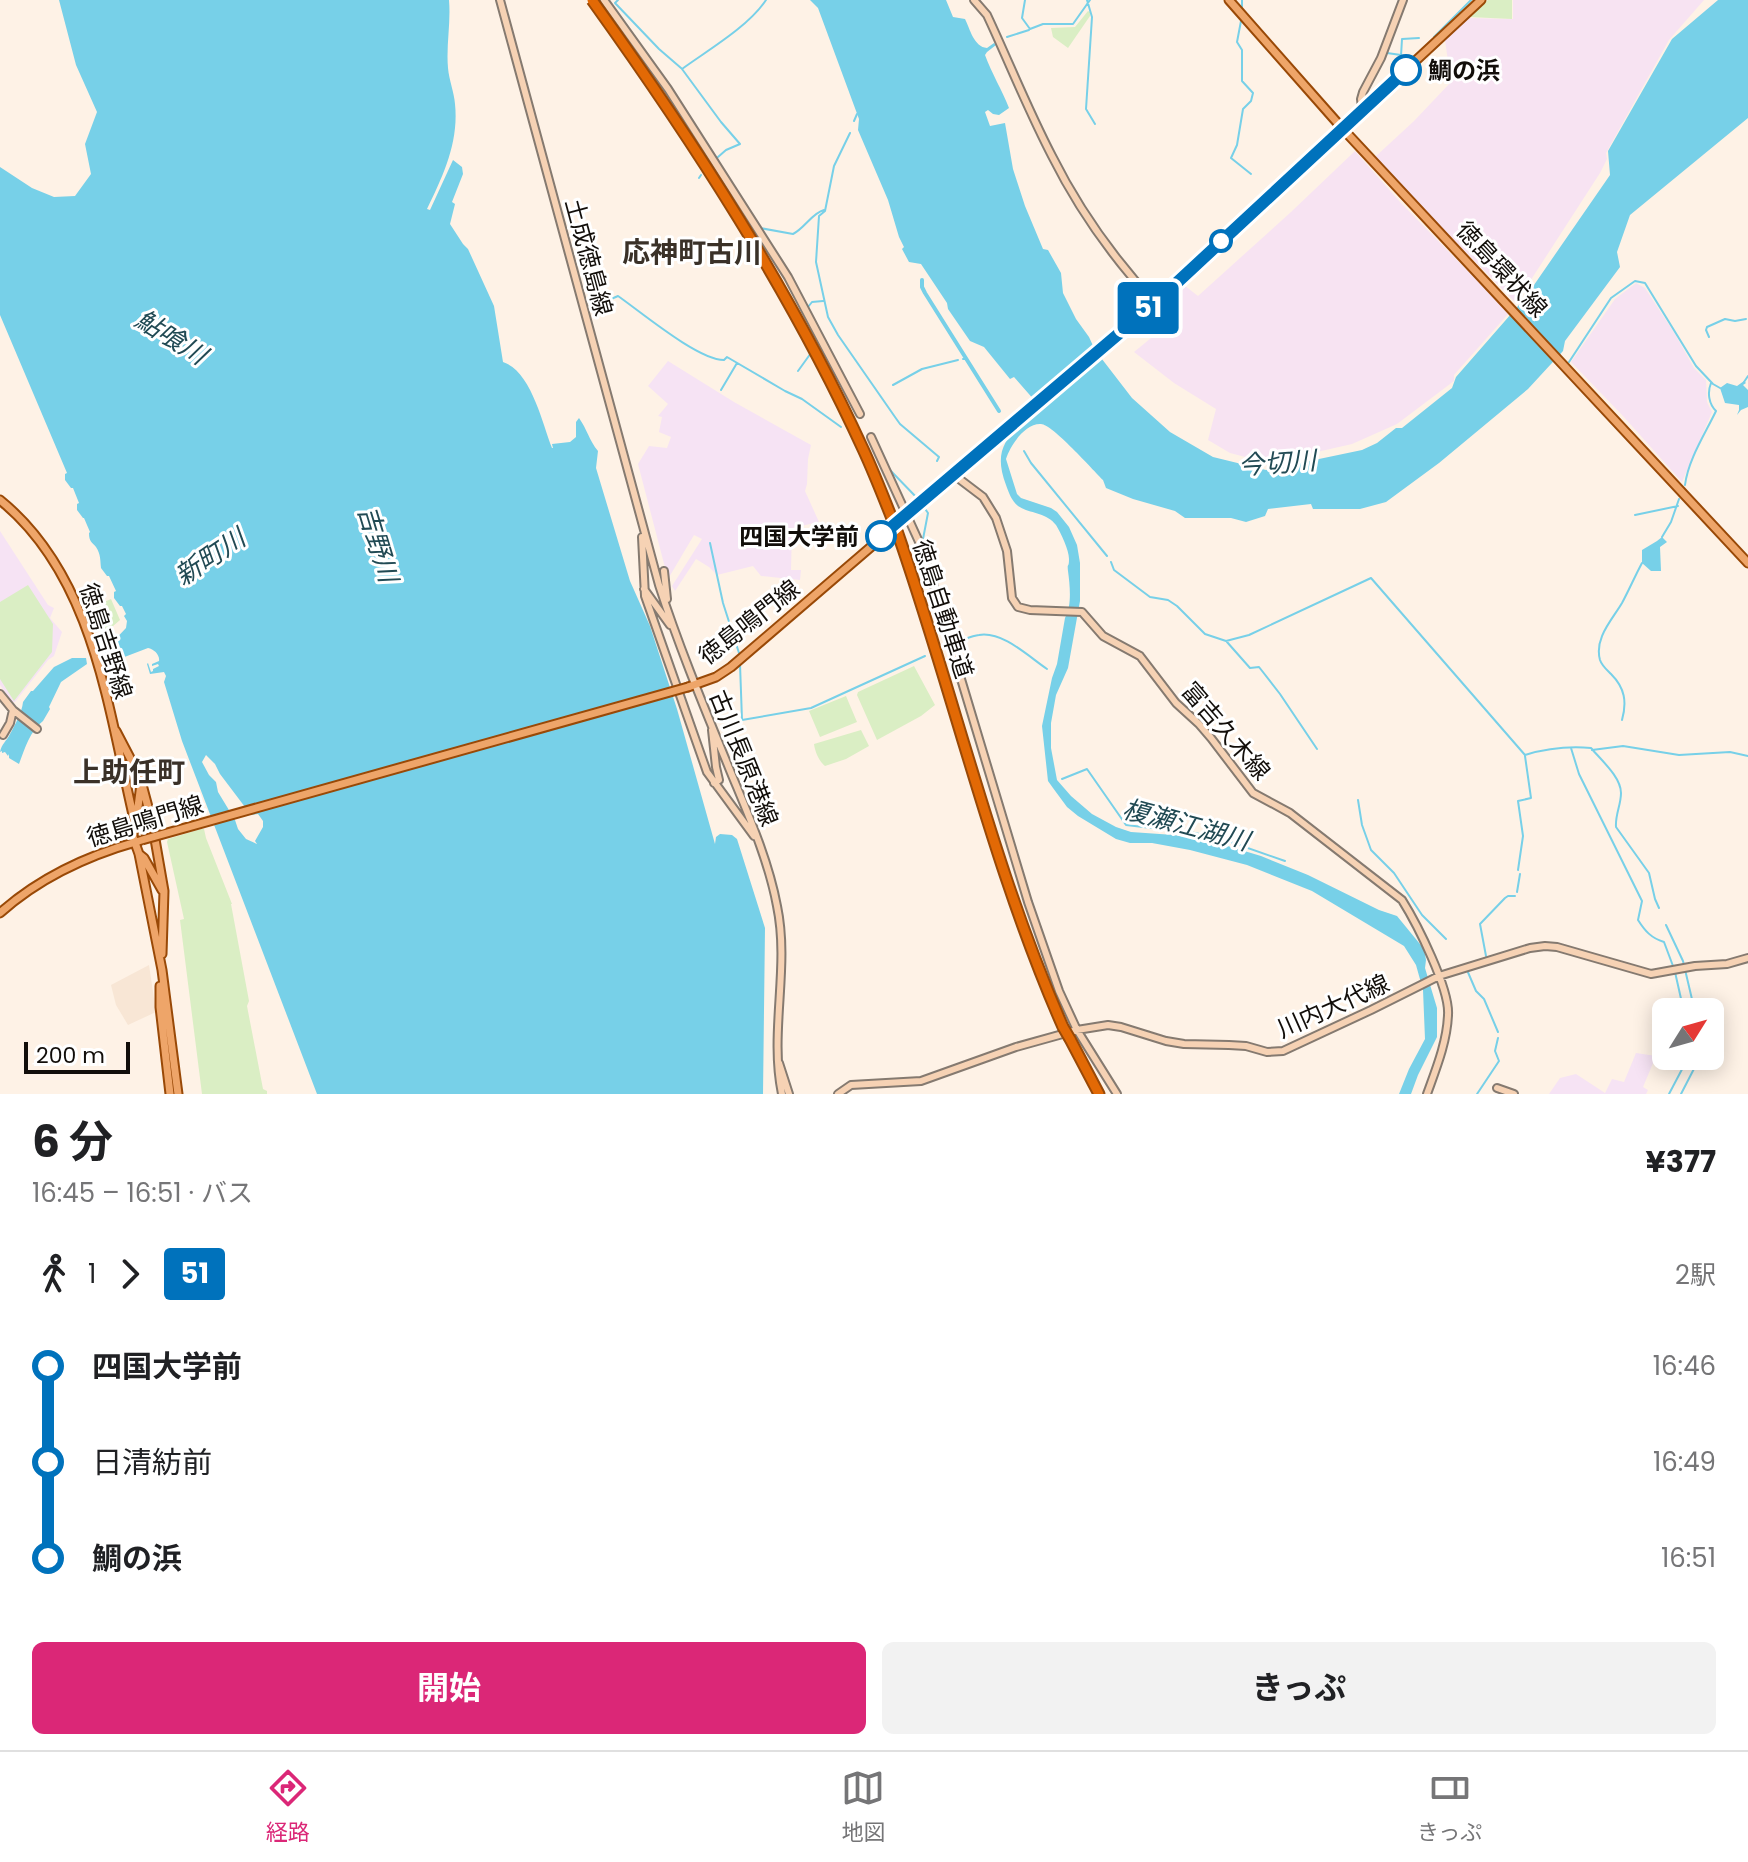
<!DOCTYPE html>
<html lang="ja">
<meta charset="utf-8">
<style>
body{margin:0;font-family:Poppins,"Noto Sans JP",sans-serif;background:#f2f2f2;color:#202124;height:100vh;display:flex;flex-direction:column;font-size:30px;white-space:nowrap}
*{box-sizing:border-box;margin:0}
p{font-size:26px;color:#757577}
.icon{flex:none;width:44px;height:44px;fill:none;stroke:currentColor;stroke-width:2;stroke-linecap:round;stroke-linejoin:round}
.map{position:relative;height:1094px;overflow:hidden}
.side{display:flex;flex-direction:column;background:#fff;flex:1}
.side>*{flex:none}
.badge{padding:0 16px;border-radius:6px;font-size:28px;line-height:52px}
.needle{width:52px;rotate:53deg}
.controls{position:absolute;left:1652px;top:998px;display:grid;gap:16px}
.controls a{display:grid;place-items:center;width:72px;height:72px;border-radius:12px;background:#fff;box-shadow:0 4px 20px #0003;font-size:40px}
.scale{position:absolute;left:24px;bottom:20px;width:106px;box-sizing:border-box;padding-left:8px;border:4px solid #120e0a;border-top:0;font-size:22px;line-height:28px;white-space:nowrap;color:#120e0a;-webkit-text-stroke:6px #fff;paint-order:stroke}
.map>.badge{position:absolute;translate:-50% -50%;box-shadow:0 0 0 4px #fff}
.legs{display:flex;align-items:center;gap:12px;height:88px;padding:0 32px;font-size:26px}
.legs p{margin-inline-start:auto}
.head{display:flex;align-items:center;justify-content:space-between;height:136px;padding:0 32px}
h1{font-size:44px;font-weight:700;line-height:60px}
.action{display:flex;gap:16px;margin-top:auto;padding:16px 32px}
.action a{flex:1;height:92px;border-radius:12px;background:#db2777;color:#fff;font-size:32px;font-weight:700;line-height:92px;text-align:center}
.action a+a{background:#f2f2f2;color:#202124}
ul{padding:0 32px;list-style:none}
li{display:flex;align-items:center;gap:28px;height:96px;font-size:30px}
li i{display:grid;place-items:center;width:12px;height:100%;margin:0 10px;background:currentColor}
li i::after{content:'';width:20px;height:20px;margin:-10px;border:6px solid;border-radius:50%;background:#fff}
li p{margin-inline-start:auto}
li:first-child i{background:linear-gradient(#0000 50%,currentColor 0)}
li:last-child i{background:linear-gradient(currentColor 50%,#0000 0)}
.tabs{display:flex;justify-content:space-around;align-items:center;height:112px;border-top:2px solid #e0e0e0;background:#fff;font-size:22px;color:#757577}
.tabs a{display:grid;justify-items:center;gap:4px}
.tabs .active{color:#db2777}
.map>svg:first-child{display:block}
.built{fill:#f8e6d5}
.industrial{fill:#f7e3f2}
.education{fill:#f6e3f4}
.green{fill:#daeec4}
.water{fill:#77d0e8;fill-rule:evenodd}
.lines{fill:none;stroke-linecap:round;stroke-linejoin:round}
.stream{stroke:#77d0e8;stroke-width:2}
.canal{stroke:#77d0e8;stroke-width:4}
.secondary-casing{stroke:#857a70;stroke-width:10}
.primary-casing{stroke:#994907;stroke-width:11}
.highway-casing{stroke:#994907;stroke-width:13}
.secondary{stroke:#f6d2b4;stroke-width:6}
.primary{stroke:#eea569;stroke-width:7}
.highway{stroke:#e26905;stroke-width:9}
.primary-bridge-casing{stroke:#994907;stroke-width:11;stroke-linecap:butt}
.highway-bridge-casing{stroke:#994907;stroke-width:13;stroke-linecap:butt}
.primary-bridge{stroke:#eea569;stroke-width:7}
.highway-bridge{stroke:#e26905;stroke-width:9}
.line-1-casing{stroke:#fff;stroke-width:18}
.line-1{stroke:#0072bc;stroke-width:12}
.stop-1-dot{fill:#fff;stroke:#0072bc;stroke-width:4}
.labels{text-anchor:middle;dominant-baseline:central;stroke-width:6;stroke-linejoin:round;paint-order:stroke}
.stop-label{font-size:24px;font-weight:bold;fill:#120e0a;stroke:#fff;text-anchor:start}
.street-label{font-size:24px;fill:#120e0a;stroke:#fff}
.water-label{font-size:26px;font-style:italic;fill:#214a54;stroke:#fff}
.quarter-label{font-size:28px;font-weight:bold;fill:#3a3128;stroke:#fff}
</style>
<div class="map">
<svg width="1748" height="1094" viewBox="0 0 1748 1094">
<rect width="100%" height="100%" fill="#fef2e6"/>
<path class="built" d="M149,965L156,1012L128,1025L116,1005L111,985Z"/>
<path class="industrial" d="M1513,0H1704L1669,40L1606,153L1607,159L1600,173L1516,303L1441,227L1375,157L1414,121L1451,82L1445,40L1468,18L1513,19Z
M1355,151L1400,202L1509,313L1454,375V381L1397,424L1352,444L1273,462L1253,459L1230,453L1208,440L1216,409L1174,383L1134,352L1173,320L1165,313L1180,282L1198,296L1291,212Z
M1636,283L1645,288L1675,334L1694,368L1706,380L1707,402L1712,412L1682,482L1623,416L1571,362L1615,299Z"/>
<path class="education" d="M668,361L734,402L811,445L808,459L807,484L805,491L819,522L792,528L791,570H801L800,580L761,576L753,566L717,575L709,567L696,559L675,591L672,586L702,539L694,535L668,579L638,464L649,446L667,448L671,437L659,432L662,417L658,416L668,404L648,386Z
M0,531L48,605L54,608L50,618L62,632L54,656L48,660L15,702H12L0,685Z
M1636,1053L1656,1056L1643,1087L1648,1090L1646,1094H1549L1560,1078L1576,1074L1605,1093L1612,1079L1624,1082Z"/>
<path class="green" d="M1488,0H1512V19L1469,17Z
M1088,11L1090,12V16L1068,48L1053,37L1051,28L1075,27Z
M28,585L53,624L52,652L14,701L0,679V602Z
M111,599L120,620L105,633L95,606Z
M914,666L935,705L921,716L877,740L857,695L858,692Z
M846,696L857,722L820,737L809,711Z
M861,730L869,746L846,759L825,766C819,761 815,752 814,744Z
M201,829H204L206,838L232,904H231L249,1001L247,1006L263,1089L267,1091V1094H202L180,920L184,919L167,842L168,839Z"/>
<path class="water" d="M59,0H449C451,23 446,45 448,68C449,80 454,92 455,104C459,142 443,176 427,209L430,210L453,160L462,167L463,174L452,202L455,204L450,224L463,244L468,249L494,306L503,362C531,371 542,422 552,448H553L552,444L570,442L576,437V422L579,418C587,429 589,440 598,451L596,468L630,581L650,626L677,709L715,844L716,837L720,834L732,835L737,839L765,928L763,1094H317L182,741L164,682L166,676L164,672L150,674L147,664L148,663L151,672L153,671V669L159,666L158,664L152,666V664L159,661C160,655 154,649 148,648L114,661L113,659H104L103,654L109,649V646L126,628L127,621L124,616L126,614L122,606H120L114,598V592L116,591L109,576H107L101,568C100,560 101,555 96,547C92,542 89,542 89,533L90,532L84,518H83L77,510V504L79,503L73,488H71L65,480V474L67,473L0,315V167L32,188L54,197L75,196L91,174L85,144L97,112L76,65ZM206,755L215,764L220,774L251,815L258,814L263,821V827L255,841L257,844L246,839L238,829L235,820L218,792L216,782L209,775L202,762Z
M810,0H946L953,17L965,19C970,29 974,47 987,48L994,43L996,45L987,52L985,55C992,74 1002,90 1009,108L999,115L993,114L988,110L985,112L990,126L1005,123L1013,169L1025,206L1043,249L1048,250L1061,273L1063,293L1076,319L1089,337L1095,350L1132,398L1170,432L1213,457L1266,470L1362,450L1377,443L1396,428H1402L1452,388L1456,377L1525,298L1610,175L1608,151L1672,39L1718,0H1748V118L1630,215L1617,252L1620,267L1565,341L1563,351L1528,389L1439,463L1386,502L1360,509H1313L1311,504L1268,509L1265,516L1246,522L1231,518H1185L1175,511L1133,499L1106,488L1103,480C1093,470 1052,424 1041,424C1025,423 1010,446 1006,459L1017,494L1021,498L1051,508L1057,512L1069,527L1077,545L1080,563V601L1068,668L1056,695L1051,723V748L1057,780L1071,796L1092,814L1116,827L1131,832L1174,835L1211,841L1261,856L1308,875L1379,910L1397,916L1424,949L1426,960L1425,968L1437,1008V1037L1418,1075L1411,1094H1399L1409,1069L1425,1039L1423,990L1416,965L1404,946L1312,891L1247,865L1190,850L1152,843H1130L1116,839L1078,816L1067,807L1053,788L1048,781L1042,726L1052,678L1057,664L1065,618C1072,606 1070,586 1068,571C1067,562 1069,569 1069,559C1069,550 1061,533 1056,525C1046,512 1030,514 1018,506C1011,500 1009,493 1006,485C992,448 1008,435 1035,413V401L1014,377L1010,379L984,347L970,341L948,309L947,303L921,264L909,262L902,249L904,247L899,237L888,200L858,130L859,119L818,8Z
M1744,381L1746,383L1743,385L1748,390V407L1741,410L1737,415L1739,410V405L1725,403L1720,388L1727,383L1737,386Z
M1662,537L1667,542L1660,547L1661,571H1651L1642,563V550L1657,541Z
M72,658H86L87,664L61,682L49,707L50,709L43,721C30,731 25,748 19,764L9,758V754L8,756L5,752L2,753V751L0,752C2,743 6,742 10,734C15,725 22,712 23,702L31,691H33L54,667Z"/>
<g class="lines">
<path class="stream" d="M618,0L615,3L659,49L681,68
M1025,0L1022,18L1030,29L1043,24H1073L1090,0
M1087,0L1092,17L1086,109L1095,124
M1242,0V9
M1241,21L1237,42L1242,50V81L1253,93L1251,101L1243,109L1237,145L1231,158L1251,174
M1007,37L1029,30
M1434,37L1471,0
M1387,53L1401,55
M1403,65L1401,56L1402,39L1419,38
M854,121L857,114
M850,133L834,166L825,211L819,216L816,262L828,317L838,335L895,417L900,424L939,457L937,461
M718,157L726,150L740,144L721,122L682,69C708,50 748,27 766,0
M699,178L701,175
M760,228L793,234C805,228 812,213 824,210
M602,303L618,296C641,312 698,360 724,360L727,357L785,391L802,399L841,427
M808,307L812,302L823,301
M1709,337L1706,330L1707,327L1725,319L1735,321L1746,319
M963,359H965
M1569,362L1611,298L1635,281L1645,283L1696,366L1713,384L1720,388
M798,371L811,353
M1744,382L1748,376
M893,385L922,369L958,360
M721,390L737,363
M1024,451L1031,463L1107,556
M889,469L919,500
M1685,485C1688,460 1705,434 1716,411C1709,404 1707,393 1711,383
M923,506L928,513L923,539L924,547
M1635,515L1678,506
M1662,537L1671,522L1679,499
M710,543L723,603L739,653
M1111,562L1114,570L1150,597L1168,600L1177,606L1205,634L1226,641L1249,635L1371,578L1525,755C1548,748 1568,746 1591,748C1601,760 1621,777 1621,793C1621,805 1615,815 1616,827L1649,873L1655,899L1659,908
M955,642C963,640 971,636 979,635C1003,631 1029,657 1047,669
M1227,642L1250,668L1259,667L1280,694L1317,749
M740,664L742,720L811,708L925,656
M1622,720C1627,702 1625,688 1611,674C1607,670 1602,666 1600,660C1594,638 1612,620 1622,603C1629,590 1635,576 1642,563
M1571,748L1579,774L1642,901L1638,920C1645,931 1651,938 1664,942L1673,966
M1592,750L1623,746L1679,755L1730,752L1748,756
M1062,779L1087,769L1126,825L1195,833L1225,840L1285,861
M1358,800L1362,825L1371,850L1394,873L1422,915L1446,939
M1518,870L1523,836L1518,801L1531,798L1525,756
M1517,892L1520,874
M1666,925L1683,961L1695,1012
M1486,956L1480,924L1505,898L1508,896H1515
M1480,960L1482,959
M1467,970L1476,991L1484,999L1498,1032
M1675,972L1684,1012
M1477,1094L1499,1061L1495,1051L1498,1038
M1669,1094L1689,1056
M1681,1094L1698,1061V1056"/>
<path class="canal" d="M922,280V287L925,293L999,411"/>
<defs>
<path id="secondary" d="M500,0L659,585C679,647 704,707 729,768C747,812 768,858 777,906C790,968 769,1031 782,1094
M604,0L668,89L788,277L860,414
M974,0L987,15C1009,62 1028,110 1052,156C1079,210 1114,259 1155,303
M1362,109L1361,99L1363,92L1381,58L1403,0
M871,437L920,544L949,632L955,659L1028,902L1059,991L1077,1030L1117,1094
M954,475L983,497L996,518L1007,551L1012,598L1018,607L1030,610L1082,612L1103,636L1140,656L1176,703L1199,724L1211,738L1253,793L1290,813L1402,900C1417,924 1450,989 1448,1015C1447,1042 1436,1069 1427,1094
M642,537L645,596L707,772L754,836
M664,571L667,599
M644,589L670,625
M0,694L13,710L37,729
M712,730L716,767L719,780L714,783
M3,735L10,723L13,710
M779,1063L789,1094
M1497,1088L1514,1094
M838,1094L851,1085L921,1081L1016,1047L1077,1030L1108,1025L1121,1027L1166,1041L1184,1044L1229,1045L1246,1046L1267,1052L1283,1051L1371,1010L1439,976L1530,948L1545,946L1557,947L1651,974L1695,966L1727,964L1748,958"/>
<path id="primary" d="M1229,0L1342,128L1748,563
M0,500C94,576 108,709 134,819L133,837L139,854L162,970L178,1094
M688,687L716,677L731,667L1155,303L1481,0
M116,731L140,777L152,822L164,891L162,954
M136,822L141,784
M139,854L144,858L162,890
M0,913C39,878 89,855 139,841
M160,986V1007L170,1094"/>
<path id="highway" d="M898,534C955,698 993,868 1063,1027
M1070,1039L1099,1094"/>
</defs>
<use href="#secondary" class="secondary-casing"/>
<use href="#primary" class="primary-casing"/>
<use href="#highway" class="highway-casing"/>
<use href="#secondary" class="secondary"/>
<use href="#primary" class="primary"/>
<use href="#highway" class="highway"/>
<defs>
<path id="primary-bridge" d="M142,840L688,687"/>
<path id="highway-bridge" d="M592,0C694,142 790,290 863,449C876,477 887,506 898,534
M1063,1027L1070,1039"/>
</defs>
<use href="#primary-bridge" class="primary-bridge-casing"/>
<use href="#highway-bridge" class="highway-bridge-casing"/>
<use href="#primary-bridge" class="primary-bridge"/>
<use href="#highway-bridge" class="highway-bridge"/>
</g>
<g class="lines">
<defs>
<path id="line-1" d="M881,536L1155,303L1406,70"/>
</defs>
<use href="#line-1" class="line-1-casing"/>
<use href="#line-1" class="line-1"/>
</g>
<g class="stop-1-dot">
<circle cx="1406" cy="70" r="14"/>
<circle cx="1221" cy="241" r="10"/>
<circle cx="881" cy="536" r="14"/>
</g>
<g class="labels">
<g class="stop-label">
<text x="1428" y="70">鯛の浜</text>
<text x="859" y="536" text-anchor="end">四国大学前</text>
</g>
<g class="street-label">
<text transform="translate(589 257) rotate(75)">土成徳島線</text>
<text transform="translate(1502 269) rotate(47)">徳島環状線</text>
<text transform="translate(943 609) rotate(72)">徳島自動車道</text>
<text transform="translate(749 622) rotate(-38)">徳島鳴門線</text>
<text transform="translate(106 641) rotate(72)">徳島吉野線</text>
<text transform="translate(1226 731) rotate(49)">富吉久木線</text>
<text transform="translate(744 758) rotate(68)">古川長原港線</text>
<text transform="translate(145 821) rotate(-17)">徳島鳴門線</text>
<text transform="translate(1333 1006) rotate(-24)">川内大代線</text>
</g>
<g class="water-label">
<text transform="translate(171 337) rotate(32)">鮎喰川</text>
<text transform="translate(1277 463) rotate(-4)">今切川</text>
<text transform="translate(378 544) rotate(73)">吉野川</text>
<text transform="translate(210 557) rotate(-34)">新町川</text>
<text transform="translate(1186 825) rotate(15)">榎瀬江湖川</text>
</g>
<g class="quarter-label">
<text x="692" y="252">応神町古川</text>
<text x="129" y="772">上助任町</text>
</g>
</g>
</svg>
<div class="controls">
<a><svg class="needle" viewBox="-14 -14 28 28"><path d="M0-13l5 13h-10z" fill="#e53935"/><path d="M0 13l5-13h-10z" fill="#757577"/></svg></a>
</div>
<div class="scale">200 m</div>
<b class="badge" style="left:1148px;top:308px;background:#0072bc;color:#fff">51</b>
</div>
<section class="side">
<div class="head"><div><h1>6 分</h1><p>16:45 – 16:51 · バス</p></div><b>¥377</b></div>
<div class="legs"><svg class="icon" aria-label="walk" viewBox="0 0 24 24"><circle cx="13" cy="4" r="2"/><path d="M13 8l-2 6 4 7M11 14l-3 7M7 12l3-4h3l4 4"/></svg>1<svg class="icon" aria-label="forward" viewBox="0 0 24 24"><path d="M9 5l7 7-7 7"/></svg><b class="badge" style="background:#0072bc;color:#fff">51</b><p>2駅</p></div>
<ul>
<li><i style="color:#0072bc"></i><b>四国大学前</b><p>16:46</p></li>
<li><i style="color:#0072bc"></i><span>日清紡前</span><p>16:49</p></li>
<li><i style="color:#0072bc"></i><b>鯛の浜</b><p>16:51</p></li>
</ul>
<div class="action"><a>開始</a><a>きっぷ</a></div>
</section>
<nav class="tabs">
<a class="active"><svg class="icon" aria-label="directions" viewBox="0 0 24 24"><path d="M12 3l9 9-9 9-9-9zM9 14v-3h6M13 9l2 2-2 2"/></svg>経路</a>
<a><svg class="icon" aria-label="map" viewBox="0 0 24 24"><path d="M3 6l6-2 6 2 6-2v14l-6 2-6-2-6 2zM9 4v14M15 6v14"/></svg>地図</a>
<a><svg class="icon" aria-label="tickets" viewBox="0 0 24 24"><path d="M3 7h18v10H3zM15 7v10"/></svg>きっぷ</a>
</nav>
